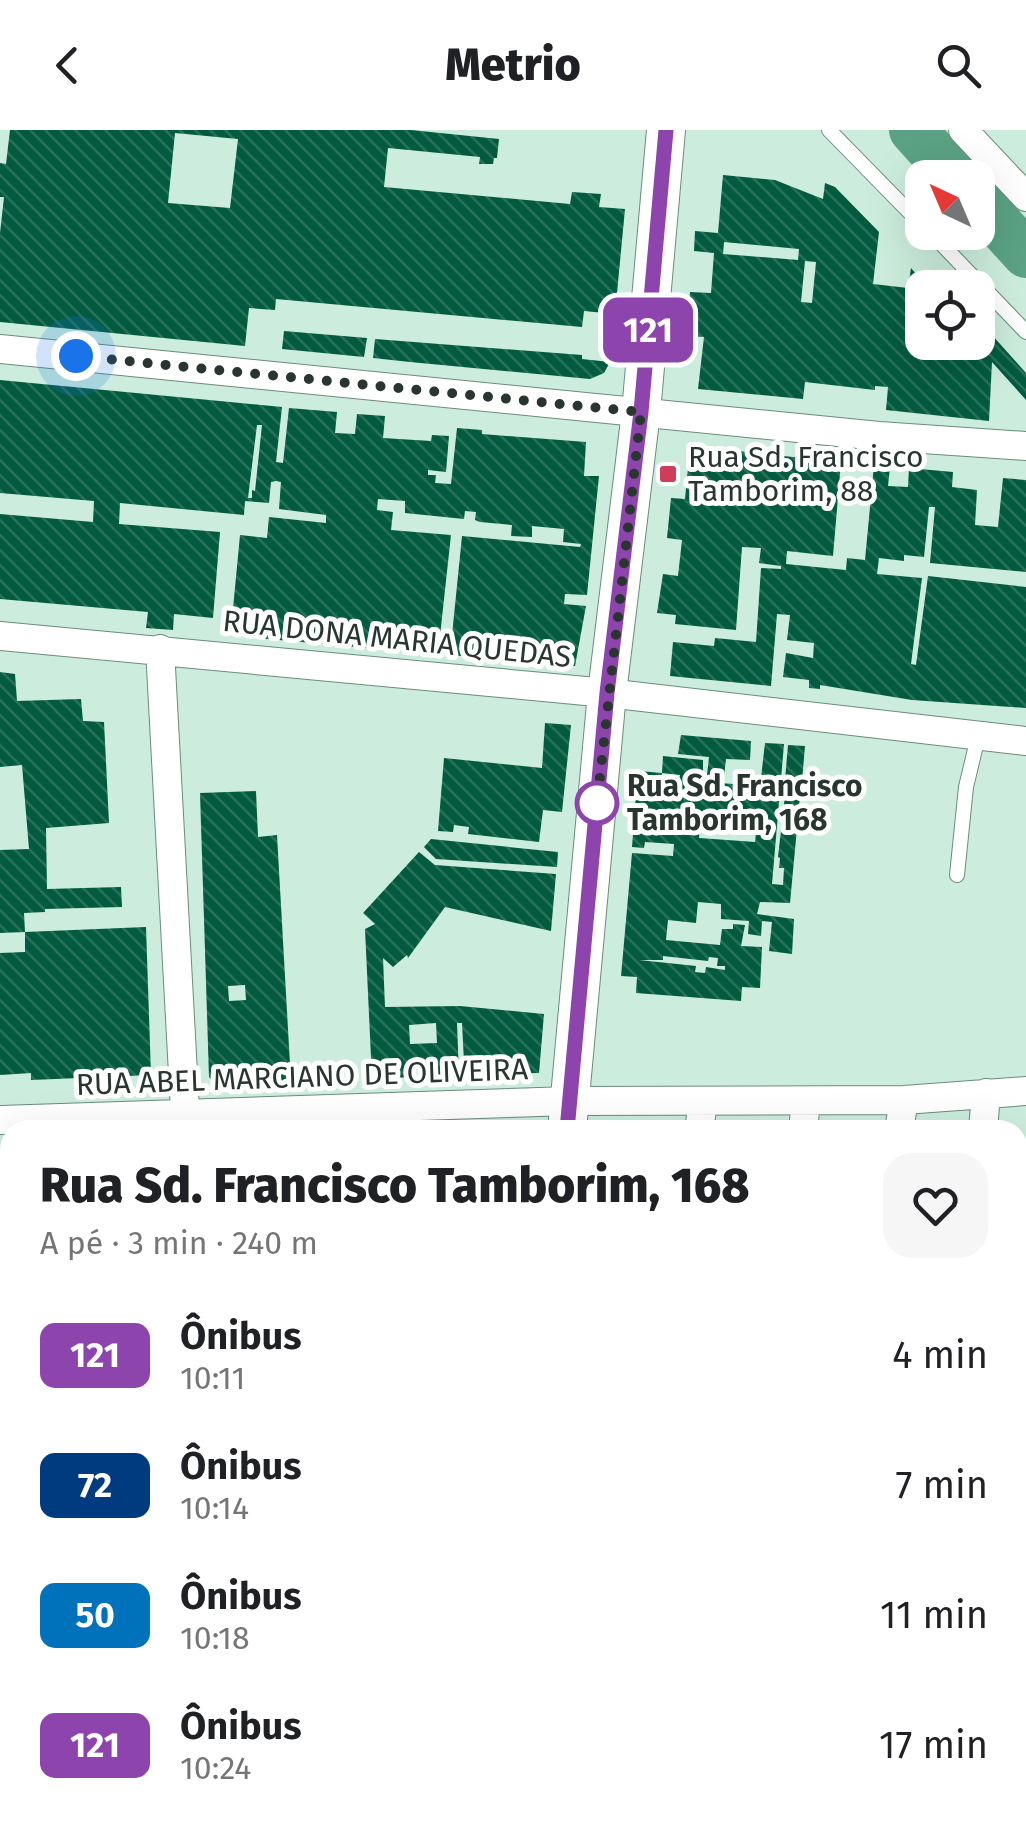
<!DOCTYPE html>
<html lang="pt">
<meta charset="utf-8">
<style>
body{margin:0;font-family:"Fira Sans",sans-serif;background:#f6f6f6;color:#202124;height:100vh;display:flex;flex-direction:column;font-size:38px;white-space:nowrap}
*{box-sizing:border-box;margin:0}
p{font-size:32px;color:#757577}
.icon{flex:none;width:55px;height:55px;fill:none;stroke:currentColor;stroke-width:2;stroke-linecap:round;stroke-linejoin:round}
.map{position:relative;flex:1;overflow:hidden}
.drawer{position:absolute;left:0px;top:990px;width:1028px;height:710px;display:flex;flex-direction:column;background:#fff;border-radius:30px 30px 0 0;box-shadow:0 10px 40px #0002}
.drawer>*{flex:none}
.badge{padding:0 20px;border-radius:15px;font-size:35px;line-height:65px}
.needle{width:65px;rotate:316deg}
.fabs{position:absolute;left:905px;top:30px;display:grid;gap:20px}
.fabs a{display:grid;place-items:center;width:90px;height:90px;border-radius:20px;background:#fff;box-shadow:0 10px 40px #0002;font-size:50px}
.you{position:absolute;width:50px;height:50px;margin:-25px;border:8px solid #fff;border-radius:50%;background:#1a73e8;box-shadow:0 0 0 15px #1a73e833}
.map>.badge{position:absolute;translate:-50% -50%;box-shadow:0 0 0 5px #fff}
.round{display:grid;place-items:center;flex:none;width:105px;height:105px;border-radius:30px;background:#f6f6f6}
.head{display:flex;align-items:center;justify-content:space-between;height:170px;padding:0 40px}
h1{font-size:48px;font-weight:800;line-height:75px}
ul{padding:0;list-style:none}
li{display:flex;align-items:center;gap:30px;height:130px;padding:0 40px}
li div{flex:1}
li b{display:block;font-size:38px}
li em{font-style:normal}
li .badge{min-width:110px;font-weight:700;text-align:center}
header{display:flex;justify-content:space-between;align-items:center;height:130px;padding:0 40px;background:#fff;font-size:45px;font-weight:800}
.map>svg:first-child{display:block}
.built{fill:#b9e2cf}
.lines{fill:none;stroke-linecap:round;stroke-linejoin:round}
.river{stroke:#5aa283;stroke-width:48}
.building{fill:url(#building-back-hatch);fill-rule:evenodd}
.lane-casing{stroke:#6c8b7c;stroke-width:16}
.street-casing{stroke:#6c8b7c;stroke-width:30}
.secondary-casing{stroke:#6c8b7c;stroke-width:40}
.lane{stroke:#fff;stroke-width:14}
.street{stroke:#fff;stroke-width:28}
.secondary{stroke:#fff;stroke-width:38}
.line-casing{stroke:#fff;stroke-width:22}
.line{stroke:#8e44ad;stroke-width:15}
.walk{stroke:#293630;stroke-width:10;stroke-dasharray:0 18}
.poi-dot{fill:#cf3e59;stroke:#fff;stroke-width:4}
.stop-dot{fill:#fff;stroke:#8e44ad;stroke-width:5}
.labels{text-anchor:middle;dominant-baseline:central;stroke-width:10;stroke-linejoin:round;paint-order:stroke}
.poi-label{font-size:30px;fill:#293630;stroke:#fff;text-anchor:start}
.street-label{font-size:30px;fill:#293630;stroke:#fff}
.stop-label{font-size:30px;font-weight:bold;fill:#293630;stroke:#fff;text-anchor:start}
</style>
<header><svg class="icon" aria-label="back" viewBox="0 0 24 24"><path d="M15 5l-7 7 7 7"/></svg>Metrio<svg class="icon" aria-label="search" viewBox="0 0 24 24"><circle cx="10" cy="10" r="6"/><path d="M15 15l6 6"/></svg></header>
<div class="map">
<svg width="1026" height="1700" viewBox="0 0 1026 1700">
<defs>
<pattern id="building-back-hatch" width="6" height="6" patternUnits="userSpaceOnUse" patternTransform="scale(2.5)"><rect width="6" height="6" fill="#025b3f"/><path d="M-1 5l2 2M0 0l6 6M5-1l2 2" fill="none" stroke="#287059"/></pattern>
</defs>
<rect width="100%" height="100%" fill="#cceddd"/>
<path class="built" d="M648,1690H1014L1015,1700H648Z"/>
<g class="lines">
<path class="river" d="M913,0L956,48
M978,71L1026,124
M1018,1189L1026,1184
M0,1572H10"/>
</g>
<path class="building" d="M10,0H411L499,9L497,28H494L493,34H479L480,27L388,18L384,57L570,74L572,62L601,64L599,77L625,79L615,184L584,181L582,197L276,169L275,180L249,178L245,216L0,192V103L4,67H0V33L6,34ZM175,3L238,9L230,78L168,73Z
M723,45L775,50L823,69L825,53L835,57L879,102L873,154L908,158L911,138L928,158H922L920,220L942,222L943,212H978V201L983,195L1026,243V270L992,232L989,291L886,280L888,257L875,256V260L805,252L803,269L698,259L704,207L687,206L690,162L711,163L714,123L694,121L695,101L718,103ZM724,112L799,119L798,130L723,124ZM805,131L816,132L812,173L801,172Z
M284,201L367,208L364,227L282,219Z
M375,209L582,225V229L610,232L604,243L590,249L410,232L373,228Z
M0,250L282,277L276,332L283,333L289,278L337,282L335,303L355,304L357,284L385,286L383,308L431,311L432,305L449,306L446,342L428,340V345H436L435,353L451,354L457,298L482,300V304L586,312L584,346H599L587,465L565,464L564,474L586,476L575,536L450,525L462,406L580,417L581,414L563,412L564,399L532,396V407L511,406L512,395L480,392L475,390L476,382L465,381L464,389L405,383V371L378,369L377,380L393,382L391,400L451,405L439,515L379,509L378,519L257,508L259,492L232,489L240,405L267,408L269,387L326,393V385L279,379L281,352L276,351L271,352L269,373L245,371L244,385L120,373L119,394L220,402L213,488L174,484L173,500L146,498L148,482L0,469V384L93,392L94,371L0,363ZM257,295H262L255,361L252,360V368H248Z
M690,316L841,332L833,426L787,421L786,434L846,440L847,428L865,430L874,335L890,337L888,356L908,357L909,338L953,342L952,357L977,360L975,395L998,397L1003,348L1026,350V442L930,433L935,377H929L924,427L904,425V431L879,428L877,444L922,448L911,534L916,535L928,446L1026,457V578L912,570L820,555V559L809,558V550L783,547L786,523L813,528L814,513L787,510L790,485L777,484L771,556L670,546L673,512L714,516L715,508L756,512L761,438L781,439V436L759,433L761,418L742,417L736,500L675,494L676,485L657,483L663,444L678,446L682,410L667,408L671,368L685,369Z
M0,542L15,544L17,571L81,569L83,591L104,592L109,693L46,698L47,759L121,757L122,777L45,779V782L24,783L25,802L146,797L151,945L31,950V943L0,945V823L25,822V802L0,803V720L29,719L22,635L0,637Z
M545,593L571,595L562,682L543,680L539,712L468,704L469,697L454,695L453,702L438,701L444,628L542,638Z
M681,605L751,611L750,630L726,629L724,647L715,646L714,655H706L709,627L678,624Z
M765,613L784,614L772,754L783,755L784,738H779L780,728L778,727L785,665L800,666L790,773L760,772L757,784L794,789L792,824L769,821L772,792L762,791L761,806L748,804L749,791L721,789V774L698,772L696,793L668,790L666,810L720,815L722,799H733V794L745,795L741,816L762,817L760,858L742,857L741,871L636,863L637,847L621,846L632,723L673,726L674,714L645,712L644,718L632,717L636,664L719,670L720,653L760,656ZM678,686L757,694L755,712L699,708L700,692L677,690ZM663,826L708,831L709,827L718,828L717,836H725V840L706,837L705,843L695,842L696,836L639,830H663Z
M788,615L805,616L802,651L785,650Z
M663,626L703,630V661L678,659L680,645L662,643Z
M639,641L662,643L660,661L637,658Z
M256,661L258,707L277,705L291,952L218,957L209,947L200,663ZM245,855L246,870L229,871L228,856Z
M431,709L558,722L557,737L436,729L424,717Z
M419,722L435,735L556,744L551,801L445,777L408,828L407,825L393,837L383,828L385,877L460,876L544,884L539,943L483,944L482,931L464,932L462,893H457L459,945L426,946L425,940H434L433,930H424V939L412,940V947L372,949L365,799L375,794L363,783ZM436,893L437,913L410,914L409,895Z
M10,1045V1461H0V1046Z
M1026,1291V1422L1018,1401V1324L1021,1322L1018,1295Z
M10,1687V1690H169L170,1700H0V1688Z
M688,1690H777L778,1700H689Z
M841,1690H930L931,1700H842Z"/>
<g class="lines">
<defs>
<path id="lane" d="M829,0L922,95
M930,102L1026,202
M957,745L966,657L978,607
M1018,1460L1026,1472"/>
<path id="street" d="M963,0L1026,67
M0,219L879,306L1026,316
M0,506L607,563L1026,611
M160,519L186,999
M0,990L570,971L904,970L1026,961
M699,1000L703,973
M803,1000L806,972
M899,1000L904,970
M983,1000L986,963
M1018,1172L1026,1167
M1018,1231L1026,1226
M0,1530H10
M190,1690V1700"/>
<path id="secondary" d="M567,1000L607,563L641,282L666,0
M618,1690L619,1700"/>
</defs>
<use href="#lane" class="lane-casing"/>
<use href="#street" class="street-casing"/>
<use href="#secondary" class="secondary-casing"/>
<use href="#lane" class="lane"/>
<use href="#street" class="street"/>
<use href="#secondary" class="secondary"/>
</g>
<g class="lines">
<defs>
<path id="line" d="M567,1000L607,563L641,282L666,0"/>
</defs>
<use href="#line" class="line-casing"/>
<use href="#line" class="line"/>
<path class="walk" d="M76,226L641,282L597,673"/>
</g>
<rect class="poi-dot" x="658" y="334" width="20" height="20" rx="5"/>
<circle class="stop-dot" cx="597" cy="673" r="20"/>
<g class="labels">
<g class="poi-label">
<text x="688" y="327">Rua Sd. Francisco<tspan x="688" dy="34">Tamborim, 88</tspan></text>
</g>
<g class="street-label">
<text transform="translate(397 509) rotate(6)">RUA DONA MARIA QUEDAS</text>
<text transform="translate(302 947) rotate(-2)">RUA ABEL MARCIANO DE OLIVEIRA</text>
</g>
<g class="stop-label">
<text x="627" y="656">Rua Sd. Francisco<tspan x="627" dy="34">Tamborim, 168</tspan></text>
</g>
</g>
</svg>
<div class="fabs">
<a><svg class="needle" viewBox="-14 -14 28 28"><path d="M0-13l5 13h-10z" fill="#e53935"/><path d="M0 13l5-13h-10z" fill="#757577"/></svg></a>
<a><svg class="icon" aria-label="locate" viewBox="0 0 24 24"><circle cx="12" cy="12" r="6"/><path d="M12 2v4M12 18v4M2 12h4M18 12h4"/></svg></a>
</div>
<div class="you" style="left:76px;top:226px"></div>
<b class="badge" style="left:648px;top:200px;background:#8e44ad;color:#fff">121</b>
<section class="drawer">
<div class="head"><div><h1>Rua Sd. Francisco Tamborim, 168</h1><p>A pé · 3 min · 240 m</p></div><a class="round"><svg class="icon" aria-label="heart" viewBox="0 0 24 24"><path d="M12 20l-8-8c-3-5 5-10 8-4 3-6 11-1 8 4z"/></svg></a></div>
<ul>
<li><span class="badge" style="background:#8e44ad;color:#fff">121</span><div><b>Ônibus</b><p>10:11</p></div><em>4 min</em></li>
<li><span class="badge" style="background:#003b80;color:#fff">72</span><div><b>Ônibus</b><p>10:14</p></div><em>7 min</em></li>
<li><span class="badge" style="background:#0072bc;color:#fff">50</span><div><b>Ônibus</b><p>10:18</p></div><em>11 min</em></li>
<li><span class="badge" style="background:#8e44ad;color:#fff">121</span><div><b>Ônibus</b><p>10:24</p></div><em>17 min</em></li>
</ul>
</section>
</div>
